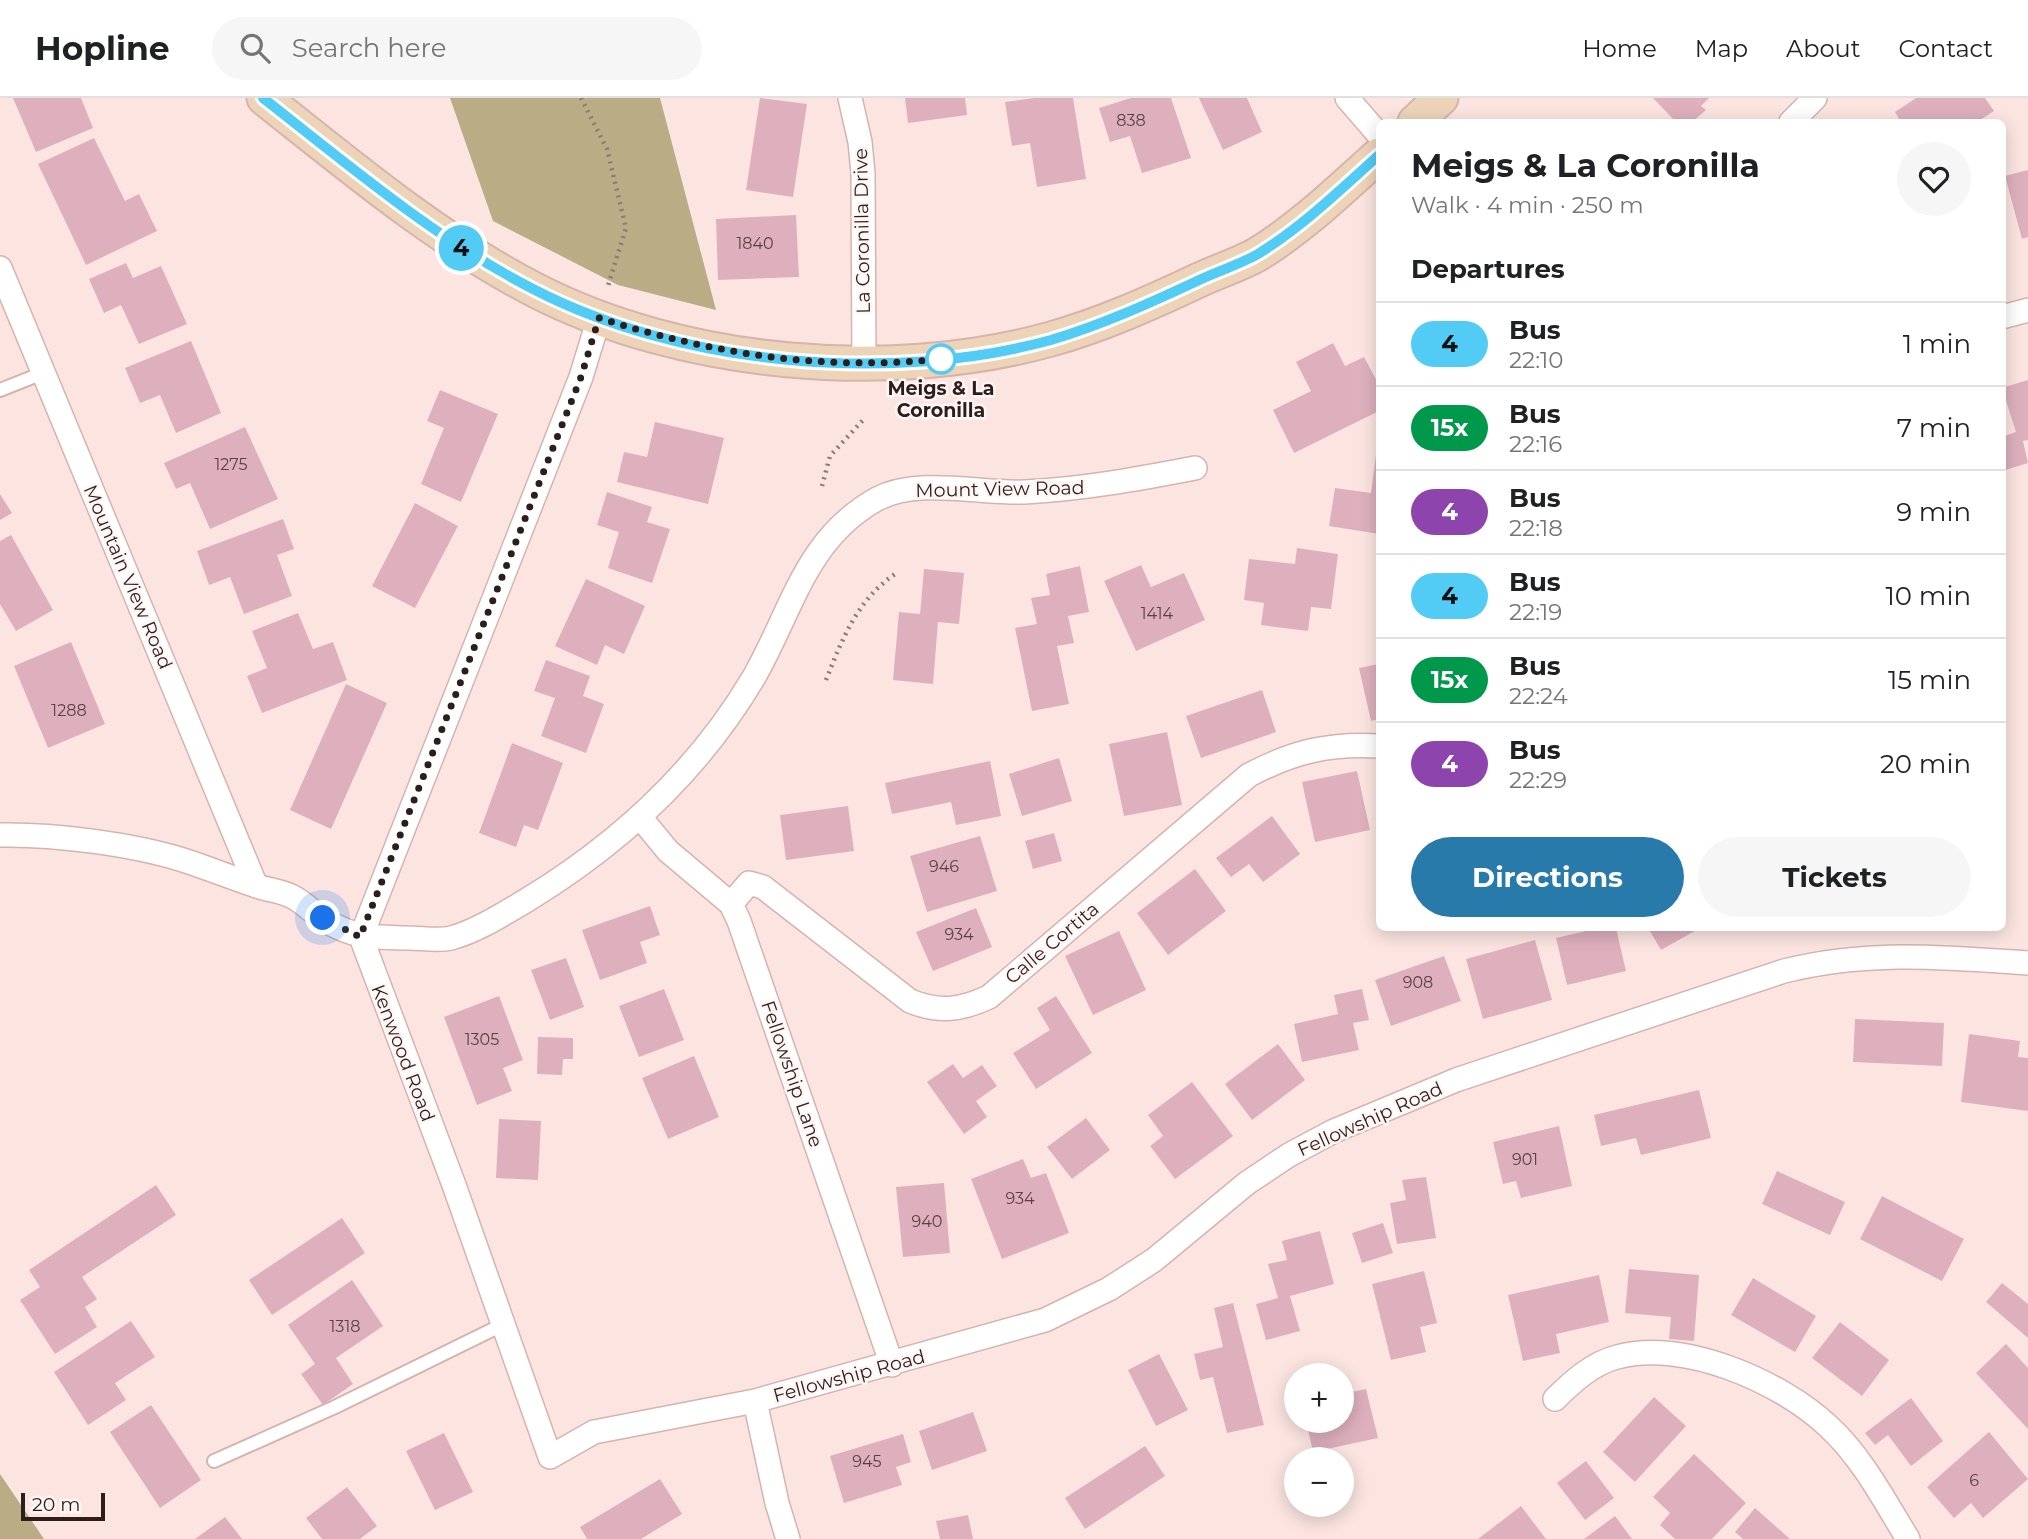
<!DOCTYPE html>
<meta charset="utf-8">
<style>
body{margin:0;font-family:Montserrat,sans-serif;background:#f6f6f6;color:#202124;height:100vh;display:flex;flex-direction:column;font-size:26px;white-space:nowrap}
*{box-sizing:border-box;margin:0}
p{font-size:23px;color:#757577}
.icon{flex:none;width:38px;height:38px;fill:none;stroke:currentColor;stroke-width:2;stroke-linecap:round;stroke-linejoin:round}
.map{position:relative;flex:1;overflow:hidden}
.sheet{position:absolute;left:1376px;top:21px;width:630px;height:812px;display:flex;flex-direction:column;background:#fff;border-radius:10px;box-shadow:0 4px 18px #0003}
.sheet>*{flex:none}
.badge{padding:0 14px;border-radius:23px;font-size:24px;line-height:46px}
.tools{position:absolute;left:1284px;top:1265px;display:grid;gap:14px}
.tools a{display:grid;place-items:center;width:70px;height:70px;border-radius:50%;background:#fff;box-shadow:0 4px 18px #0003;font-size:35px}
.scale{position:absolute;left:21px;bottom:18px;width:84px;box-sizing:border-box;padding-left:7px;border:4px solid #2b1e1b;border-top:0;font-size:19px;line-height:24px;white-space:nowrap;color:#2b1e1b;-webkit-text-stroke:5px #fef6f5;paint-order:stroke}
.you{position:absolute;width:35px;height:35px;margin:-18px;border:5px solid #fff;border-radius:50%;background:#1a73e8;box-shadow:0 0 0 10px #1a73e833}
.map>.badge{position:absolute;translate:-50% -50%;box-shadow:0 0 0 4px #fff}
h2{padding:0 35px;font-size:26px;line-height:63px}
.round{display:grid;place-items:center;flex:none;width:74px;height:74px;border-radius:37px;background:#f6f6f6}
.head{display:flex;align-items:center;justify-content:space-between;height:119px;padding:0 35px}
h1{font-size:33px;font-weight:700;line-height:52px}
.primary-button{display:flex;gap:14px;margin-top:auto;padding:14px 35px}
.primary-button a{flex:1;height:80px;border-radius:42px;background:#277aaa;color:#fff;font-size:28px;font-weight:700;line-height:80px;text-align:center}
.primary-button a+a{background:#f6f6f6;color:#202124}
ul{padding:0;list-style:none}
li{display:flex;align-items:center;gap:21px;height:84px;padding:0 35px;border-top:2px solid #e0e0e0}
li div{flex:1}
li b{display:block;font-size:26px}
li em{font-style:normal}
li .badge{min-width:77px;font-weight:700;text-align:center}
header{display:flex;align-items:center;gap:42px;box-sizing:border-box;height:98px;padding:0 35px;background:#fff;border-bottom:2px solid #e0e0e0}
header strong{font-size:33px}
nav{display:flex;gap:38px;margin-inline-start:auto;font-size:24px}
.search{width:490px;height:63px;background:#f6f6f6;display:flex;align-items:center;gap:18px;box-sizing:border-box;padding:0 24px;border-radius:38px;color:#757577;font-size:26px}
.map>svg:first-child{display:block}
.forest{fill:#baac84}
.building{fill:#deb0bd}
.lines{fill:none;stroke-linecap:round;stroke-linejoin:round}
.lane-casing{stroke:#d7b3ad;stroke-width:16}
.street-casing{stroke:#d7b3ad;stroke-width:26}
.secondary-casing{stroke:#d7b3ad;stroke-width:37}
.path{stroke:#8c7a77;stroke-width:4.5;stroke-dasharray:2 5;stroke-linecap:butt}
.lane{stroke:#fff;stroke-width:12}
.street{stroke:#fff;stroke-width:23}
.secondary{stroke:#edd4b9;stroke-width:33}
.line-casing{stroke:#fff;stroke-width:16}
.line{stroke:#52cbf5;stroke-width:10}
.walk{stroke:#2b1e1b;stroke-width:7;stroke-dasharray:0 12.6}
.stop-dot{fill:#fff;stroke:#52cbf5;stroke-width:3.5}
.labels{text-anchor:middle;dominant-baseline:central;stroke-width:5;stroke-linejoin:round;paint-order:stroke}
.number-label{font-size:16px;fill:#584244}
.street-label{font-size:19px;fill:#2b1e1b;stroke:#fef6f5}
.stop-label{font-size:19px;font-weight:bold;fill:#2b1e1b;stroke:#fef6f5}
</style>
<header>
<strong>Hopline</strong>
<div class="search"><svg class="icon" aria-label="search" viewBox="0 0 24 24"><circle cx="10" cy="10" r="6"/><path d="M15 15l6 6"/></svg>Search here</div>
<nav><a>Home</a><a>Map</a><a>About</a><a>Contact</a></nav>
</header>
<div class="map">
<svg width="2028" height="1441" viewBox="0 0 2028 1441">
<rect width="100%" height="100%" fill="#fce5e1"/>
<path class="forest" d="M450,0H660L716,212L618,187L493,123Z
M0,1376L44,1441H0Z"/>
<path class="building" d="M13,0H81L93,30L36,54Z
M760,0L807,6L793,99L746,92Z
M905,0H965L967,17L908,25Z
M1034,0H1073L1086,81L1037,89L1030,45L1012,48L1005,4Z
M1131,0H1171L1191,60L1142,75L1130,38L1110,44L1099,10Z
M1199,0H1247L1262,34L1223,52Z
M1653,0H1709L1701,8L1706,12L1692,24H1676Z
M1916,0H1985L1994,13L1977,24H1901L1895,14Z
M94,40L125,103L139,96L157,133L86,167L38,66Z
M2028,72V139L2022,141L2005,78Z
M796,117L799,179L718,182L716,121Z
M126,165L133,180L161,168L187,226L139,246L121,207L104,215L89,181Z
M191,243L221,315L176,335L160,297L140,305L125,270Z
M1333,245L1345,268L1364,259L1379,287V313L1294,355L1273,312L1311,293L1296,264Z
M2028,282V342L2023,343L2028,365L2002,373V339L2016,334L2002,290Z
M440,292L498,316L461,404L421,386L444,330L427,323Z
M655,324L724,340L708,406L617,384L624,354L647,359Z
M245,329L278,401L210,431L190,385L176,391L164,365Z
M1377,349L1379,436L1329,428L1335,390L1371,395Z
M607,394L652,409L647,424L670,431L652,485L608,470L619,434L597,427Z
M0,396L12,415L0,422Z
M415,405L458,428L415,510L372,488Z
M283,421L294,451L277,457L292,498L244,516L230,479L209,487L197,453Z
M11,437L53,512L16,533L0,506V443Z
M1297,450L1338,456L1331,511L1311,509L1308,533L1261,527L1264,505L1244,502L1249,461L1295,466Z
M1141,467L1151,489L1184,475L1205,522L1136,553L1104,483Z
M1080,468L1089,514L1068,518L1074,545L1057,548L1069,606L1032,613L1015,530L1037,526L1031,500L1050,497L1046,476Z
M924,471L964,475L959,526L938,524L933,586L893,582L899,514L920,516Z
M586,481L645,508L624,556L605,547L597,567L555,548Z
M298,515L313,551L333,544L347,582L262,615L247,578L267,570L252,533Z
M71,544L105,626L48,650L14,568Z
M546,562L590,578L583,598L604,606L586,655L541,638L555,600L534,593Z
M1379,566V621L1371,623L1359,570Z
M346,586L387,605L331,731L290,712Z
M1262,592L1276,634L1201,660L1186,618Z
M1167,634L1182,707L1124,718L1109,646Z
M512,645L563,665L538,732L524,727L516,749L479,735Z
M1059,660L1072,703L1022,718L1009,676Z
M990,663L1001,718L956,727L951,704L892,716L885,685Z
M1357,673L1370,732L1315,744L1302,684Z
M848,708L854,753L786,762L780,717Z
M1272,718L1300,756L1263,784L1249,766L1231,779L1216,760Z
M1054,735L1062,763L1033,771L1025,743Z
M980,738L997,793L927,814L910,758Z
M1195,771L1226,813L1168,857L1137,815Z
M650,808L660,837L640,844L647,865L600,882L582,832Z
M976,810L992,849L933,873L916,834Z
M1599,830H1616L1626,873L1567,887L1556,840Z
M1648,830H1700L1661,852Z
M1119,833L1146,892L1093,917L1065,858Z
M1535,842L1552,902L1483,921L1466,861Z
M1444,858L1461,903L1391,928L1375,882Z
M566,860L584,909L550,922L531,872Z
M664,891L684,942L639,959L619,908Z
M1362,891L1369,922L1353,925L1359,952L1302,964L1294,926L1338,916L1334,897Z
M499,898L523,962L503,970L512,993L477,1007L444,919Z
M1056,898L1092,955L1036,991L1013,955L1050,932L1037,910Z
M1855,921L1944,925L1942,968L1853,964Z
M1969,936L2020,943L2018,959L2028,960V1013L1961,1004Z
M538,939L573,940V961H563L562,977L537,976Z
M1278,946L1305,982L1252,1022L1225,986Z
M694,958L719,1019L668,1041L642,980Z
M953,966L963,980L982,967L997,988L976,1003L987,1019L964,1036L927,984Z
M1192,984L1233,1038L1175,1081L1150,1048L1163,1038L1148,1017Z
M1699,992L1711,1040L1641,1057L1636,1040L1601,1048L1594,1017Z
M1086,1020L1110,1052L1072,1081L1047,1049Z
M499,1021L541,1023L538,1082L496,1080Z
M1559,1028L1572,1088L1521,1100L1516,1083L1503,1086L1493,1044Z
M1023,1061L1031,1080L1046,1075L1069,1135L1002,1161L971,1081Z
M1777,1073L1845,1104L1830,1137L1762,1106Z
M1426,1079L1436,1140L1397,1146L1390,1105L1406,1102L1402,1082Z
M944,1085L950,1155L903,1159L896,1089Z
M156,1087L176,1117L82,1179L97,1201L85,1209L97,1229L55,1256L20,1202L40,1189L29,1172Z
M1882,1098L1964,1141L1942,1183L1860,1141Z
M342,1120L365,1155L272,1217L249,1182Z
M1383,1125L1393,1155L1362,1165L1352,1135Z
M1320,1133L1334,1186L1290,1198L1300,1233L1266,1242L1256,1206L1278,1200L1268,1166L1287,1162L1282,1143Z
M1629,1171L1699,1177L1694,1243L1669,1241L1671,1219L1625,1215Z
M1424,1173L1437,1225L1420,1229L1426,1254L1391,1262L1372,1186Z
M1599,1177L1609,1224L1556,1236L1560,1255L1523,1263L1508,1197Z
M1753,1180L1816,1218L1795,1254L1731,1217Z
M352,1182L383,1228L336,1260L353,1286L323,1307L301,1276L315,1266L288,1227Z
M2002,1185L2028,1206V1240L1986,1204Z
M1233,1205L1264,1327L1227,1335L1213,1279L1200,1282L1194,1256L1223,1249L1214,1210Z
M131,1223L155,1259L115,1285L126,1302L88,1327L54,1274Z
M1840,1224L1889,1262L1862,1298L1812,1260Z
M2006,1246L2028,1270V1331L1976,1275Z
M1159,1256L1188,1312L1156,1328L1128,1272Z
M1366,1291L1378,1340L1313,1354L1306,1323H1342V1296Z
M1654,1299L1686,1328L1635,1384L1603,1354Z
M1911,1300L1943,1343L1911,1368L1888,1337L1875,1347L1865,1335Z
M151,1307L201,1382L160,1410L110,1334Z
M973,1314L987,1353L932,1372L919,1333Z
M1989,1334L2028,1381L1983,1420L1971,1405L1954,1420L1927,1389Z
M444,1335L473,1394L435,1412L406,1353Z
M903,1336L911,1364L896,1369L902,1387L844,1405L830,1358Z
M1145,1348L1165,1378L1085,1431L1065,1400Z
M1694,1356L1746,1405L1712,1441H1675L1660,1427L1670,1415L1653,1399Z
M1586,1363L1614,1400L1585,1422L1557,1385Z
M660,1381L682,1416L641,1441H587L580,1429Z
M347,1389L377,1428L360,1441H322L306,1420Z
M1521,1408L1546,1441H1478Z
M1755,1410L1790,1441H1743L1735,1434Z
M968,1417L973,1441H940L936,1423Z
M1615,1418L1632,1441H1584Z
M225,1419L242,1441H195Z"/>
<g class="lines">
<defs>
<path id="lane" d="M0,292L43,275
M214,1363L335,1309L504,1226"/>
<path id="street" d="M850,0L860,44L863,75L864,267
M1347,0L1379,37
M1791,24L1815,0
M0,170L256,788
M2002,219L2028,212
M599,220L581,279L361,839L454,1087L550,1359L594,1334L755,1303L1045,1222L1109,1191L1154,1162L1247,1085L1289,1057L1334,1033L1456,982L1784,873C1868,852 1943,859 2028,865
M640,719L668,753L731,806L739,823L892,1267
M0,737C53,736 132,746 183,762C208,770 232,780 257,788C268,792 281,793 291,798C304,804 314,816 326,823C357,841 374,839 408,840C421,840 439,843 451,840C477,833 505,815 527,802C619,746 699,672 754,579C792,513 805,441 877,401C919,379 980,396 1025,394C1083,391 1138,381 1195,370
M731,806L749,785L763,789L910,903C939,915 961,912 989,899L1249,677C1293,654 1328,645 1379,648
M1555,1301C1572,1284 1593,1265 1617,1259C1683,1241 1780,1283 1828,1328C1862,1359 1884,1402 1908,1441
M755,1303L777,1405L788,1441"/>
<path id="secondary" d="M264,0C350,68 435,140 533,191C681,268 890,286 1051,241C1101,227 1148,206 1195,184C1215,174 1239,167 1258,156C1302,129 1341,91 1379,57
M1415,24L1441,0"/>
</defs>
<use href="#lane" class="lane-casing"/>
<use href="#street" class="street-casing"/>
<use href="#secondary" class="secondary-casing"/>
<path class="path" d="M581,0L607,51L626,130L607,191
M822,388L830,358L863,322
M826,582C843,539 858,500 898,474"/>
<use href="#lane" class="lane"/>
<use href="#street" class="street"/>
<use href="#secondary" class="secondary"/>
</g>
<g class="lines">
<defs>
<path id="line" d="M263,0C350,68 434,140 533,191C682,268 890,286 1051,242C1101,227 1148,206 1195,184C1215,174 1239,167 1258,156C1302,129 1341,91 1379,57"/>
</defs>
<use href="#line" class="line-casing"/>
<use href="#line" class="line"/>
<path class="walk" d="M323,820L360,839L581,279L599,220C717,257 827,274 951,260L941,261"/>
</g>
<circle class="stop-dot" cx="941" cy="261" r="14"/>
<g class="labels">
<g class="number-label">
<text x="1131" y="22">838</text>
<text x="755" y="145">1840</text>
<text x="231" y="366">1275</text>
<text x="1157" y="515">1414</text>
<text x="69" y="612">1288</text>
<text x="944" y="768">946</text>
<text x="959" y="836">934</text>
<text x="1418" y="884">908</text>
<text x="482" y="941">1305</text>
<text x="1525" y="1061">901</text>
<text x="1020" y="1100">934</text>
<text x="927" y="1123">940</text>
<text x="345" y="1228">1318</text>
<text x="867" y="1363">945</text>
<text x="1974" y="1382">6</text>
</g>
<g class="street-label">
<text transform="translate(862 133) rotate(-91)">La Coronilla Drive</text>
<text transform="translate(1000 391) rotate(-1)">Mount View Road</text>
<text transform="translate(128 479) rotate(67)">Mountain View Road</text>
<text transform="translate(1052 845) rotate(-40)">Calle Cortita</text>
<text transform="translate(403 955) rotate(69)">Kenwood Road</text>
<text transform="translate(792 976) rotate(71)">Fellowship Lane</text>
<text transform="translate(1370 1021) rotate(-24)">Fellowship Road</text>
<text transform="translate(849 1278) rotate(-15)">Fellowship Road</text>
</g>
<g class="stop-label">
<text x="941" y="290">Meigs &amp; La<tspan x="941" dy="22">Coronilla</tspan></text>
</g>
</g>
</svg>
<div class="tools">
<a>+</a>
<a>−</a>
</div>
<div class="scale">20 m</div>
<div class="you" style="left:323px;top:820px"></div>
<b class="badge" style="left:461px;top:150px;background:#52cbf5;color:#111">4</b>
<section class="sheet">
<div class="head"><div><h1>Meigs &amp; La Coronilla</h1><p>Walk · 4 min · 250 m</p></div><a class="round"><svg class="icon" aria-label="heart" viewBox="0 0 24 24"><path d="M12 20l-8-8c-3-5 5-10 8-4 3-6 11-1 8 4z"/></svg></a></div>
<h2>Departures</h2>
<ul>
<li><span class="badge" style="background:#52cbf5;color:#111">4</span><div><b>Bus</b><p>22:10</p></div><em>1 min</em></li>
<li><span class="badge" style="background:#00984a;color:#fff">15x</span><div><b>Bus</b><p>22:16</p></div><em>7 min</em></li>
<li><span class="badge" style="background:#8e44ad;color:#fff">4</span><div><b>Bus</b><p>22:18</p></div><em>9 min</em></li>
<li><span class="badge" style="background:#52cbf5;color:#111">4</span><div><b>Bus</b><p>22:19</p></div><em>10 min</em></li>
<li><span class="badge" style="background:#00984a;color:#fff">15x</span><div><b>Bus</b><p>22:24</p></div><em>15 min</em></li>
<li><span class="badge" style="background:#8e44ad;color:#fff">4</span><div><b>Bus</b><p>22:29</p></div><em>20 min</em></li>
</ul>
<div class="primary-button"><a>Directions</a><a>Tickets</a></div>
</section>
</div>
